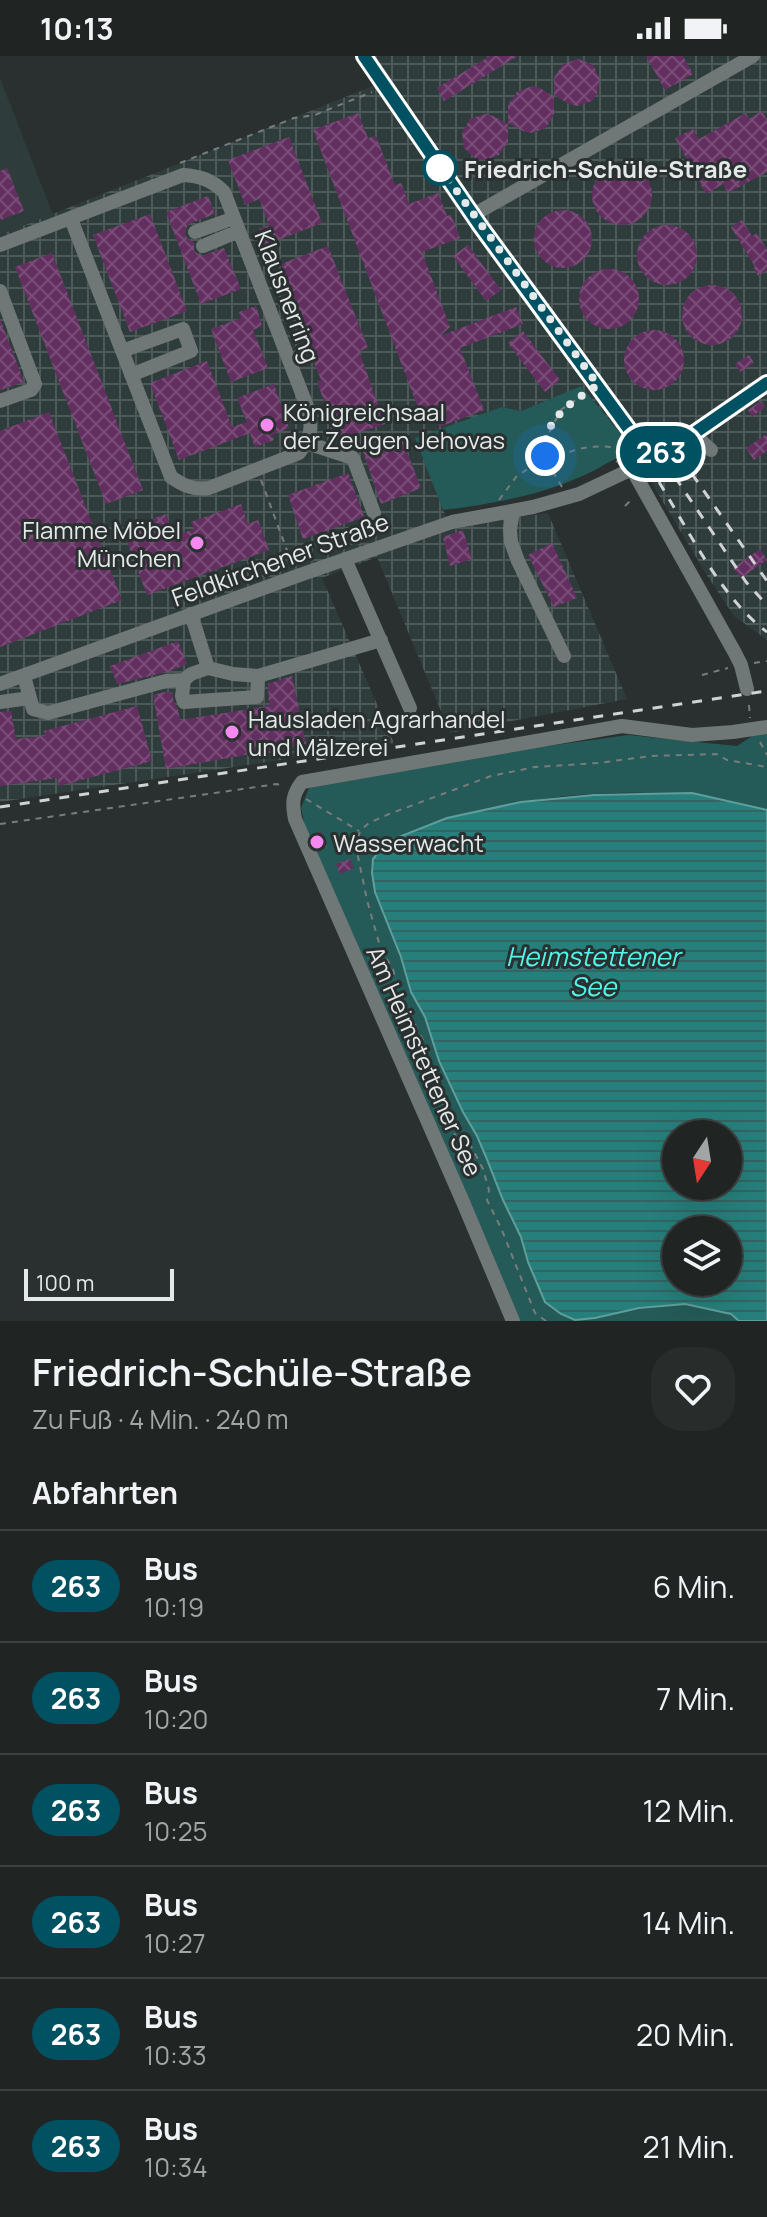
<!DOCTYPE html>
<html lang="de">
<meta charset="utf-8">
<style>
body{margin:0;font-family:Manrope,sans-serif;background:#282c2b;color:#f1f3f6;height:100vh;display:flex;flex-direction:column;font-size:30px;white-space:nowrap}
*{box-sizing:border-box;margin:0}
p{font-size:26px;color:#a2a4a6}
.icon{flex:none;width:44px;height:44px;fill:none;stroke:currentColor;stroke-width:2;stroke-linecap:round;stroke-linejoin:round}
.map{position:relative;height:1265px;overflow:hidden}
.drawer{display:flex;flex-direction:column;background:#202423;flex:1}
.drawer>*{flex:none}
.badge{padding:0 16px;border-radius:26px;font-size:28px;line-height:52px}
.needle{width:52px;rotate:192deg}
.buttons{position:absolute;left:662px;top:1064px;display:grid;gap:16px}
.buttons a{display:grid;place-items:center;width:80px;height:80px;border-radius:50%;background:#202423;box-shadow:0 8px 32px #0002,0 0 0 2px #3d4141;font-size:40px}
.scale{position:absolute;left:24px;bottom:20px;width:150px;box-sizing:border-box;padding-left:8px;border:4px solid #e4e8e8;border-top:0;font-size:22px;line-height:28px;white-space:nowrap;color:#e4e8e8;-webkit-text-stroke:6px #2a302f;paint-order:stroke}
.you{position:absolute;width:40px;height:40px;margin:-20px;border:6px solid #fff;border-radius:50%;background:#1a73e8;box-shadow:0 0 0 12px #1a73e833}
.map>.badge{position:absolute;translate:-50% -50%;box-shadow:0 0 0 4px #fff}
h2{padding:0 32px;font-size:30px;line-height:72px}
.round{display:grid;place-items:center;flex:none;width:84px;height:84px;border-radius:32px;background:#282c2b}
.head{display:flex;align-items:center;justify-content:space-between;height:136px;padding:0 32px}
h1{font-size:38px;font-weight:600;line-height:60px}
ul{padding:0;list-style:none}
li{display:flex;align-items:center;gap:24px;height:112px;padding:0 32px;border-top:2px solid #3d4141}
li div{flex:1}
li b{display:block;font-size:30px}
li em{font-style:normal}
li .badge{min-width:88px;font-weight:700;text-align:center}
.status{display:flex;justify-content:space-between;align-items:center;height:56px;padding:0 40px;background:#202423;direction:ltr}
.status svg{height:22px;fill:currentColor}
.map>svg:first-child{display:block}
.built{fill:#2f3c3c}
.industrial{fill:url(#industrial-grid)}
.green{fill:#245a57}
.water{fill:url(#water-rules);stroke:#5f9e9c;stroke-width:2;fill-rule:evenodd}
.building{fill:url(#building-cross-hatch)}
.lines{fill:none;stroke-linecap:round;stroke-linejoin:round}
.path{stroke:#787d7c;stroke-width:2;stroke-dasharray:6 6;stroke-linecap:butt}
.minor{stroke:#707877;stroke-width:14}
.rail{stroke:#cfd3d3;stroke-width:3;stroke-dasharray:10 10;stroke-linecap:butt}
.line-casing{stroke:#fff;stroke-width:18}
.line{stroke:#005262;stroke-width:12}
.walk{stroke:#e4e8e8;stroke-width:8;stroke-dasharray:0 14.4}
.stop-dot{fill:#fff;stroke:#005262;stroke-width:4}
.poi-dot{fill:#f589ef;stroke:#2a302f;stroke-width:3}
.labels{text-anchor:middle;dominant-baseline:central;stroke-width:6;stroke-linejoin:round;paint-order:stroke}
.stop-label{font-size:24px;font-weight:bold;fill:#e4e8e8;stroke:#2a302f;text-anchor:start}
.street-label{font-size:24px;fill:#e4e8e8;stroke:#2a302f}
.poi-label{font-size:24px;fill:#e4e8e8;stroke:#2a302f;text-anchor:start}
.water-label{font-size:26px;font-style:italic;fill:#52f5ec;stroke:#2a302f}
</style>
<div class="status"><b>10:13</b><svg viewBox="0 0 49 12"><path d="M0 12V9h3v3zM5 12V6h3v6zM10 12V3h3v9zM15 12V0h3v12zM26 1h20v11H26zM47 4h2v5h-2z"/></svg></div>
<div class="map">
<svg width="767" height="1265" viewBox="0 0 767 1265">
<defs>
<pattern id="industrial-grid" width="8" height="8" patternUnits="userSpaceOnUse" patternTransform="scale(2)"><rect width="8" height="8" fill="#2f3c3c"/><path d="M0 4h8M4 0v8" fill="none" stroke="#4d5858"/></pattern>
<pattern id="water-rules" width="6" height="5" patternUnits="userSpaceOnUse" patternTransform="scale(2)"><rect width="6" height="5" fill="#267f7b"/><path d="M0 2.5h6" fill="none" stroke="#346563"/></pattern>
<pattern id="building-cross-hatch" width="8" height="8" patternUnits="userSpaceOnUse" patternTransform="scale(2)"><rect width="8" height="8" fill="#632f61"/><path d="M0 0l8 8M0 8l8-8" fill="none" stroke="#794d78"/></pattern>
</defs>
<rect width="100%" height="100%" fill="#2a302f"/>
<path class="built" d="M0,22L53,159L0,179Z"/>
<path class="industrial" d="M368,0H767V584L734,560L706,518L626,384L581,331L521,355L502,351L443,454L454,473L495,464L548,457L627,643L450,677L377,501L322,522L394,687L0,746V179L383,26Z"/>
<path class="green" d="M581,330L626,384C626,389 627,391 624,396C621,401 615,403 609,406C560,436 500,447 443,454L415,382L502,351L521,355Z
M767,670V754C727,746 685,738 645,737C560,735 470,751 391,784L375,836L401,901L411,936L425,961L439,1005L463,1056L477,1080L486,1101L503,1144L521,1181L528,1206L595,1262C635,1253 705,1236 739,1265H515L307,780L301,752L310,729L396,711L628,679L737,690Z"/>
<path class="water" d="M692,737L767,754V1265H739L731,1258L685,1248L639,1252L595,1262L575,1264L561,1258L545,1246L528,1206L521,1181L503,1144L486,1101L477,1080L463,1056L439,1005L425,961L411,936L401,901L375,836L372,817L373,803L383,791L391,784L447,762L521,746L594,739ZM676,1078H728V1130H676ZM676,1174H728V1226H676Z"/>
<path class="building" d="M490,0H518L444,45L437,32Z
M646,0H683L693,18L665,34Z
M578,3L593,9L600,23L597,38L592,45L577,50L569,48L554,39V22L563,8Z
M532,30L540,32L554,41V58L546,72L531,77L523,75L508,67V49L517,36Z
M762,55L767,64V116L728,137L723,128L706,138L675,82L693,73L699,83L746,57L749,63Z
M358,57L368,82L376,80L395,129L401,127L409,148L438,137L447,160L451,159L460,182L422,196L450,271L440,280L516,251L523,268L460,292L484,354L439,371L433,352L420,357L313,74Z
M485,58L493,60L508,68V86L499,99L484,104L476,103L464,92L462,77L470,63Z
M289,81L322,167L265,189L259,173L269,169L259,143L245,149L228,104Z
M592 139a30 30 0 1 1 60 0a30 30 0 1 1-60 0Z
M7,112L24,155L0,164V115Z
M208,140L215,158L191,167L187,170L185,179L189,184L194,186V195L201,200L224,192L241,233L201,248L166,156Z
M534 183a29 29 0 1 1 58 0a29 29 0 1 1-58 0Z
M150,158L187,255L130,276L93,179Z
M742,164L752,180L757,177L767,194V214L758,220L753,212L755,211L731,171Z
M637 199a30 30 0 1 1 60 0a30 30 0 1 1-60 0Z
M468,189L501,234L486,245L453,200Z
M328,190L368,292L359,295L385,368L336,384L326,362L330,361L317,326L321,324L296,261L301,259L281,208Z
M52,197L143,434L106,448L15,211Z
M579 243a30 30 0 1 1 60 0a30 30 0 1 1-60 0Z
M682 259a30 30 0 1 1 60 0a30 30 0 1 1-60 0Z
M256,250L262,270L253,274L268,312L231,326L211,273L241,262L239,256Z
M0,263L24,326L0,334Z
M624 304a30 30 0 1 1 60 0a30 30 0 1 1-60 0Z
M523,275L560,324L545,336L508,287Z
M749,299L754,307L740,316L735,308Z
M207,305L232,371L247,366L237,342L274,328L289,372L272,379L274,384L255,391L250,377L179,404L150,327Z
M761,345L765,351L752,361L748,354Z
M49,356L122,544L0,591V375Z
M400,378L421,432L381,448L362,393Z
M767,378V395L754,404L746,392Z
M348,417L364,461L303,483L288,439Z
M241,448L248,468L258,464L269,494L147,539L123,474L166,458L175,480L194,473L191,466Z
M463,474L472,503L450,510L443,481Z
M552,487L577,542L554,551L528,499Z
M760,493L767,504L741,522L733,512Z
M178,585L187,608L170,615L117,628L110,610Z
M292,620L306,688L166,713L153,639L164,636H172L173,643L178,654L180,664L269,650L268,628Z
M137,650L152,705L59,730L57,722L0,730V656L11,655L16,683L45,680L44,675Z
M321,775L327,791L320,794L313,778Z
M350,803L354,812L340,818L336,808Z"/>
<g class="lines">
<path class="path" d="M180,107L294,62L315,59L372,36
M546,400C559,402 571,394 584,392C597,389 617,390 629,397
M616,406L631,397
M261,424L292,508
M562,431L549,409L544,392L552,370L562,353L588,336
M499,444L516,421L552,396
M625,450L633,442
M754,607L767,605
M702,619L728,612
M749,649L750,662
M760,686L767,699
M306,743L359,775
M0,768L277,728L283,731
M450,1066L461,1094L463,1113
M546,1265L535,1257L501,1172L487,1144L489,1134L483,1113L472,1092L448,1059L437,1033L423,984L398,936L393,913L381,894L367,844L356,791L360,775L369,767L389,758L491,720L535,711L598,707L651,700L717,698L727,704L767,711"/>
<path class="minor" d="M364,0L481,171L650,402
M473,159L753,0
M195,176L234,162
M0,189L183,119C200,120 212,124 224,136L308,353C313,371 311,382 299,397L209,432C193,434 184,430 171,421L71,163
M203,190L239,175
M0,235L35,328L31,334L0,345
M122,295L183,273L191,295L131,319
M693,378L711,394
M307,387L353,402L374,457
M632,413L735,597L741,609L747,633
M513,455L510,473L511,486L518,505L564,600
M345,503L410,652
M191,558L208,612L233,618L258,620L257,641L184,646L182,640L184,624L191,618L208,612
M24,620L33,653L48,657L166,625L184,624
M258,620L381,584
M0,628L297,520L452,466L533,451L579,438L632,413L693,378L767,327
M0,646L30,642
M513,1265L463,1146L295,763C292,747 292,739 302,726L622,670L692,679L733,676L767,671"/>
<path class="rail" d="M692,418L767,525
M675,421L746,526L767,549
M659,426C689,475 721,542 767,576
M0,751L767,635"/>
</g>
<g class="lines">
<defs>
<path id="line" d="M364,0L481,171L650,402L693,378L767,327"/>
</defs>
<use href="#line" class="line-casing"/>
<use href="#line" class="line"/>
<path class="walk" d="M440,112L598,329C572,346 541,364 545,400"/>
</g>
<circle class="stop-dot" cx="440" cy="112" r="16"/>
<g class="poi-dot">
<circle cx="267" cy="369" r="8"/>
<circle cx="197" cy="487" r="8"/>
<circle cx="232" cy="676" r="8"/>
<circle cx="317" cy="786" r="8"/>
</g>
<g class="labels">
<g class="stop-label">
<text x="464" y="112">Friedrich-Schüle-Straße</text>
</g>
<g class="street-label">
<text transform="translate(288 240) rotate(69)">Klausnerring</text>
<text transform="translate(280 503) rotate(-20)">Feldkirchener Straße</text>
<text transform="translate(425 1005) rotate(66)">Am Heimstettener See</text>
</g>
<g class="poi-label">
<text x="283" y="355">Königreichsaal<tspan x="283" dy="28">der Zeugen Jehovas</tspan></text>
<text x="181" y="473" text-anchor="end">Flamme Möbel<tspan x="181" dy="28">München</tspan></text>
<text x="248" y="662">Hausladen Agrarhandel<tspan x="248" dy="28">und Mälzerei</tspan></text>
<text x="333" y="786">Wasserwacht</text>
</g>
<g class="water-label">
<text x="593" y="900">Heimstettener<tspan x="593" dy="30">See</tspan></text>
</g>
</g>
</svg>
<div class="buttons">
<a><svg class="needle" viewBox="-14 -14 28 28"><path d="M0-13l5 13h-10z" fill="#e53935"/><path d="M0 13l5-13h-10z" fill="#a2a4a6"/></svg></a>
<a><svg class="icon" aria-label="layers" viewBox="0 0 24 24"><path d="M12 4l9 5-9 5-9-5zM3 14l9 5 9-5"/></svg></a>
</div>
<div class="scale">100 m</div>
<div class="you" style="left:545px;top:400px"></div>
<b class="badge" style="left:661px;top:396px;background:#005262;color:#fff">263</b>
</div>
<section class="drawer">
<div class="head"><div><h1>Friedrich-Schüle-Straße</h1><p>Zu Fuß · 4 Min. · 240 m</p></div><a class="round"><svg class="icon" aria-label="heart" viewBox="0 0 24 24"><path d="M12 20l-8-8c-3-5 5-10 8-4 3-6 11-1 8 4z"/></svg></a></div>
<h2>Abfahrten</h2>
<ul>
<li><span class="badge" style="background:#005262;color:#fff">263</span><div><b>Bus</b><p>10:19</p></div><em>6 Min.</em></li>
<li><span class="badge" style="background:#005262;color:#fff">263</span><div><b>Bus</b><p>10:20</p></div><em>7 Min.</em></li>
<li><span class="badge" style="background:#005262;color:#fff">263</span><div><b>Bus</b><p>10:25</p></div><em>12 Min.</em></li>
<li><span class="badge" style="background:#005262;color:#fff">263</span><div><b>Bus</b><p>10:27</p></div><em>14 Min.</em></li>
<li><span class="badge" style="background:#005262;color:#fff">263</span><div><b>Bus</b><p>10:33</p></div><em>20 Min.</em></li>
<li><span class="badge" style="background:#005262;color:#fff">263</span><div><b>Bus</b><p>10:34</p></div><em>21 Min.</em></li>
</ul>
</section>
